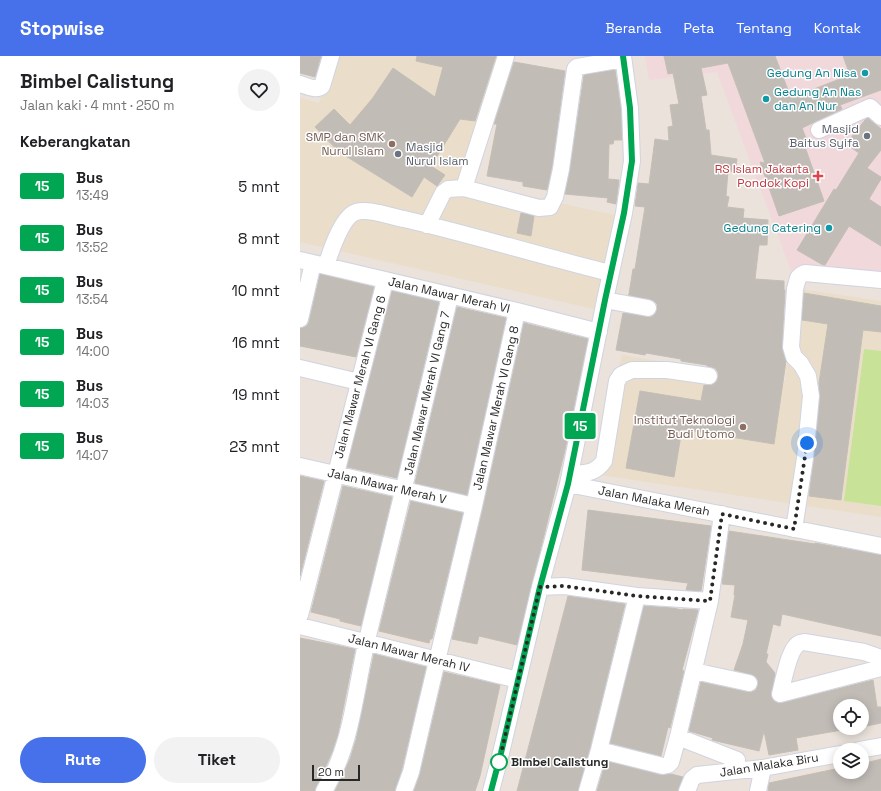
<!DOCTYPE html>
<html lang="id">
<meta charset="utf-8">
<style>
body{margin:0;font-family:"Space Grotesk",sans-serif;background:#f2f2f2;color:#202124;height:100vh;display:flex;flex-direction:column;font-size:15px;white-space:nowrap}
*{box-sizing:border-box;margin:0}
p{font-size:13px;color:#757577}
.icon{flex:none;width:22px;height:22px;fill:none;stroke:currentColor;stroke-width:2;stroke-linecap:round;stroke-linejoin:round}
.map{position:relative;flex:1;overflow:hidden}
.side{display:flex;flex-direction:column;background:#fff;width:300px}
.side>*{flex:none}
.badge{padding:0 8px;border-radius:3px;font-size:14px;line-height:26px}
.tools{position:absolute;left:533px;top:643px;display:grid;gap:8px}
.tools a{display:grid;place-items:center;width:36px;height:36px;border-radius:50%;background:#fff;box-shadow:0 2px 10px #0003;font-size:20px}
.scale{position:absolute;left:12px;bottom:10px;width:48px;box-sizing:border-box;padding-left:4px;border:2px solid #282828;border-top:0;font-size:11px;line-height:14px;white-space:nowrap;color:#282828;-webkit-text-stroke:3px #fff;paint-order:stroke}
.you{position:absolute;width:20px;height:20px;margin:-10px;border:3px solid #fff;border-radius:50%;background:#1a73e8;box-shadow:0 0 0 6px #1a73e833}
.map>.badge{position:absolute;translate:-50% -50%;box-shadow:0 0 0 2px #fff}
h2{padding:0 20px;font-size:15px;line-height:36px}
.round{display:grid;place-items:center;flex:none;width:42px;height:42px;border-radius:21px;background:#f2f2f2}
.head{display:flex;align-items:center;justify-content:space-between;height:68px;padding:0 20px}
h1{font-size:19px;font-weight:700;line-height:30px}
.cta{display:flex;gap:8px;margin-top:auto;padding:8px 20px}
.cta a{flex:1;height:46px;border-radius:24px;background:#4771eb;color:#fff;font-size:16px;font-weight:700;line-height:46px;text-align:center}
.cta a+a{background:#f2f2f2;color:#202124}
ul{padding:0;list-style:none}
li{display:flex;align-items:center;gap:12px;height:52px;padding:0 20px}
li div{flex:1}
li b{display:block;font-size:15px}
li em{font-style:normal}
li .badge{min-width:44px;font-weight:700;text-align:center}
header{display:flex;align-items:center;gap:24px;box-sizing:border-box;height:56px;padding:0 20px;background:#4771eb;color:#fff}
header strong{font-size:19px}
nav{display:flex;gap:22px;margin-inline-start:auto;font-size:14px}
main{display:flex;flex:1;min-height:0}
.map>svg:first-child{display:block}
.education{fill:#eadecb}
.medical{fill:#f0d8db}
.pitch{fill:#c8e398}
.building{fill:#c2bcb7;stroke:#c5beb5}
.lines{fill:none;stroke-linecap:round;stroke-linejoin:round}
.minor-casing{stroke:#d0d4e0;stroke-width:18}
.minor{stroke:#fff;stroke-width:16}
.line-casing{stroke:#fff;stroke-width:9}
.line{stroke:#00a651;stroke-width:6}
.walk{stroke:#282828;stroke-width:4;stroke-dasharray:0 7.2}
.culture-dot{fill:#0f9aa8;stroke:#fff;stroke-width:1.5}
.worship-dot{fill:#6b7280;stroke:#fff;stroke-width:1.5}
.education-dot{fill:#8d6e63;stroke:#fff;stroke-width:1.5}
.health-dot{fill:#e0444e;stroke:#fff;stroke-width:1.5}
.stop-dot{fill:#fff;stroke:#00a651;stroke-width:2}
.labels{text-anchor:middle;dominant-baseline:central;stroke-width:3;stroke-linejoin:round;paint-order:stroke}
.culture-label{font-size:12px;fill:#0d838f;stroke:#fff;text-anchor:end}
.worship-label{font-size:12px;fill:#5b616d;stroke:#fff;text-anchor:end}
.education-label{font-size:12px;fill:#785e54;stroke:#fff;text-anchor:end}
.health-label{font-size:12px;fill:#be3a42;stroke:#fff;text-anchor:end}
.street-label{font-size:12px;fill:#282828;stroke:#fff}
.stop-label{font-size:12px;font-weight:bold;fill:#282828;stroke:#fff;text-anchor:start}
</style>
<header>
<strong>Stopwise</strong>
<nav><a>Beranda</a><a>Peta</a><a>Tentang</a><a>Kontak</a></nav>
</header>
<main>
<section class="side">
<div class="head"><div><h1>Bimbel Calistung</h1><p>Jalan kaki · 4 mnt · 250 m</p></div><a class="round"><svg class="icon" aria-label="heart" viewBox="0 0 24 24"><path d="M12 20l-8-8c-3-5 5-10 8-4 3-6 11-1 8 4z"/></svg></a></div>
<h2>Keberangkatan</h2>
<ul>
<li><span class="badge" style="background:#00a651;color:#fff">15</span><div><b>Bus</b><p>13:49</p></div><em>5 mnt</em></li>
<li><span class="badge" style="background:#00a651;color:#fff">15</span><div><b>Bus</b><p>13:52</p></div><em>8 mnt</em></li>
<li><span class="badge" style="background:#00a651;color:#fff">15</span><div><b>Bus</b><p>13:54</p></div><em>10 mnt</em></li>
<li><span class="badge" style="background:#00a651;color:#fff">15</span><div><b>Bus</b><p>14:00</p></div><em>16 mnt</em></li>
<li><span class="badge" style="background:#00a651;color:#fff">15</span><div><b>Bus</b><p>14:03</p></div><em>19 mnt</em></li>
<li><span class="badge" style="background:#00a651;color:#fff">15</span><div><b>Bus</b><p>14:07</p></div><em>23 mnt</em></li>
</ul>
<div class="cta"><a>Rute</a><a>Tiket</a></div>
</section>
<div class="map">
<svg width="581" height="735" viewBox="0 0 581 735">
<rect width="100%" height="100%" fill="#eae2db"/>
<path class="education" d="M34,0H202L174,128L319,160L298,254L0,186V42L19,47Z
M494,232L581,245V461L293,418L322,299L485,325Z"/>
<path class="medical" d="M345,0H581V218L491,215L417,16L349,24Z"/>
<path class="pitch" d="M564,293L581,295V450L544,445Z"/>
<path class="building" d="M0,0H21L15,21L0,17Z
M117,0H196L175,65L160,63L131,110L145,119L137,130L124,121L112,141L44,99L43,100L15,71L34,53L50,69L72,43L93,12L135,41L143,11L116,5Z
M364,0H475L491,42L550,19L543,0H581V34L540,49L542,53L502,72L508,87L504,88L524,145L479,160L460,106L465,107L428,7L401,12L407,39L401,40L406,74H409L411,99L437,103L435,116L428,115L426,140L429,141L427,151L444,153L443,162L468,164L467,189H459L455,223L484,225V234H485L482,290L486,305L474,388L382,373L374,421L326,412L340,335L401,345L404,329H412L416,326L418,321V316L415,312L407,310V309L381,305V303L346,297L345,299L316,294L323,257L351,261L355,258L357,253V248L354,245L328,239L329,238L333,213H335L345,151L335,150L338,127L349,128L355,83L369,85L368,71L373,70L370,49L379,48L373,17L368,18Z
M214,6L265,15L252,111L247,134L223,130V126L187,120L197,68H194Z
M315,14L321,53L322,84H314L313,88H309L308,123L319,124L316,148L307,146L308,142L265,138L270,114L284,19Z
M568,62L581,73V94L567,112L581,121V123L569,143L581,151V190L549,170L525,209H523L497,194L534,133L536,134L559,97L546,88L565,64Z
M221,157L234,160L231,180L217,177Z
M20,218L74,231L56,301L0,290V272L7,270L9,266Z
M92,235L139,246L97,422L47,411Z
M504,237L581,250V276L563,274L541,444L509,440L514,403L520,341L519,327L528,268L502,264Z
M157,251L206,262L167,439L115,427Z
M224,267L288,283L265,394L217,589L179,580L177,588L152,583L183,452Z
M0,420L24,425L0,520Z
M43,430L92,441L61,570L40,565V563L11,556Z
M111,445L163,457L132,583H130L129,587L79,575Z
M288,454L411,470L401,535L386,534L388,527L282,514Z
M429,475L515,488V487L581,499V580L482,558L480,570L473,568L466,598H468L466,606L475,617L471,640L474,645L478,647H482L573,624L577,651H581V667L562,671V650H540V672H553L496,682L498,694L469,699L464,675L459,695L412,684L413,682L389,675L401,626L447,636H452L456,634L458,629V624L455,620L434,614L443,588L448,564L431,561L435,539H434L435,529L422,528Z
M268,540L325,548L290,692L278,735H217Z
M344,550L373,552L382,554L383,553L398,554L382,614L384,615L370,672L368,671L361,700L310,687Z
M0,582L55,593L38,678L32,696L15,735H0Z
M74,598L126,611L102,713L95,735H35L50,703L56,684Z
M144,616L200,629L180,720L175,735H114L120,718Z
M581,703V735H468L469,727L540,712V716H562V708Z
M306,705L361,719L371,718L383,721L378,735H297Z"/>
<g class="lines">
<defs>
<path id="minor" d="M206,0L164,132L239,152L250,151L255,141L261,113L275,13L277,11L323,3
M0,28C7,30 16,35 22,30L31,0
M519,74L570,51L581,61
M127,169L143,137L148,133L164,132
M0,204L217,255L299,276
M26,210C30,197 42,160 56,156C69,152 91,161 104,163C173,179 241,200 310,217
M305,244L348,252
M0,263L13,207
M0,312L59,326
M0,410L174,450
M271,418C285,417 295,418 304,405L317,325L321,319L332,314H367L409,320
M268,428L581,490
M494,473L505,402L511,340L508,320L501,308L494,301L491,291L495,233L498,222L501,219L505,217L581,224
M240,531L264,530L337,540L410,545
M0,559L85,225
M0,570L218,624
M581,602L564,596L504,586C501,587 498,587 496,590C488,598 483,627 480,638L581,612
M394,615L449,627
M378,681L437,704
M299,694L363,710L368,709L371,706L378,681L410,545L422,458
M559,694L581,690
M24,735C52,690 55,635 67,584C95,470 123,355 150,240
M104,735L111,716L126,651L174,450L217,255
M191,735L201,697L240,531L268,428L305,244L324,157L332,105L330,52L323,0
M287,735L299,694L337,540
M387,735L392,723L397,719L463,712L540,698
M458,735L463,712"/>
</defs>
<use href="#minor" class="minor-casing"/>
<use href="#minor" class="minor"/>
</g>
<g class="lines">
<defs>
<path id="line" d="M191,735L201,697L240,531L268,428L305,244L324,157L332,105L330,52L323,0"/>
</defs>
<use href="#line" class="line-casing"/>
<use href="#line" class="line"/>
<path class="walk" d="M199,706L240,531L264,530L337,540L410,545L422,458L494,473L507,387"/>
</g>
<g class="culture-dot">
<circle cx="565" cy="17" r="4"/>
<circle cx="466" cy="43" r="4"/>
<circle cx="529" cy="172" r="4"/>
</g>
<g class="worship-dot">
<circle cx="567" cy="80" r="4"/>
<circle cx="98" cy="98" r="4"/>
</g>
<g class="education-dot">
<circle cx="92" cy="88" r="4"/>
<circle cx="443" cy="371" r="4"/>
</g>
<path class="health-dot" d="M516 114h4v4h4v4h-4v4h-4v-4h-4v-4h4z"/>
<circle class="stop-dot" cx="199" cy="706" r="8"/>
<g class="labels">
<g class="culture-label">
<text x="557" y="17">Gedung An Nisa</text>
<text x="474" y="36" text-anchor="start">Gedung An Nas<tspan x="474" dy="14">dan An Nur</tspan></text>
<text x="521" y="172">Gedung Catering</text>
</g>
<g class="worship-label">
<text x="559" y="73">Masjid<tspan x="559" dy="14">Baitus Syifa</tspan></text>
<text x="106" y="91" text-anchor="start">Masjid<tspan x="106" dy="14">Nurul Islam</tspan></text>
</g>
<g class="education-label">
<text x="84" y="81">SMP dan SMK<tspan x="84" dy="14">Nurul Islam</tspan></text>
<text x="435" y="364">Institut Teknologi<tspan x="435" dy="14">Budi Utomo</tspan></text>
</g>
<g class="health-label">
<text x="509" y="113">RS Islam Jakarta<tspan x="509" dy="14">Pondok Kopi</tspan></text>
</g>
<g class="street-label">
<text transform="translate(149 239) rotate(13)">Jalan Mawar Merah VI</text>
<text transform="translate(60 321) rotate(-75)">Jalan Mawar Merah VI Gang 6</text>
<text transform="translate(127 337) rotate(-77)">Jalan Mawar Merah VI Gang 7</text>
<text transform="translate(196 352) rotate(-77)">Jalan Mawar Merah VI Gang 8</text>
<text transform="translate(87 430) rotate(13)">Jalan Mawar Merah V</text>
<text transform="translate(354 445) rotate(11)">Jalan Malaka Merah</text>
<text transform="translate(109 597) rotate(14)">Jalan Mawar Merah IV</text>
<text transform="translate(469 709) rotate(-9)">Jalan Malaka Biru</text>
</g>
<g class="stop-label">
<text x="211" y="706">Bimbel Calistung</text>
</g>
</g>
</svg>
<div class="tools">
<a><svg class="icon" aria-label="locate" viewBox="0 0 24 24"><circle cx="12" cy="12" r="6"/><path d="M12 2v4M12 18v4M2 12h4M18 12h4"/></svg></a>
<a><svg class="icon" aria-label="layers" viewBox="0 0 24 24"><path d="M12 4l9 5-9 5-9-5zM3 14l9 5 9-5"/></svg></a>
</div>
<div class="scale">20 m</div>
<div class="you" style="left:507px;top:387px"></div>
<b class="badge" style="left:280px;top:370px;background:#00a651;color:#fff">15</b>
</div>
</main>
